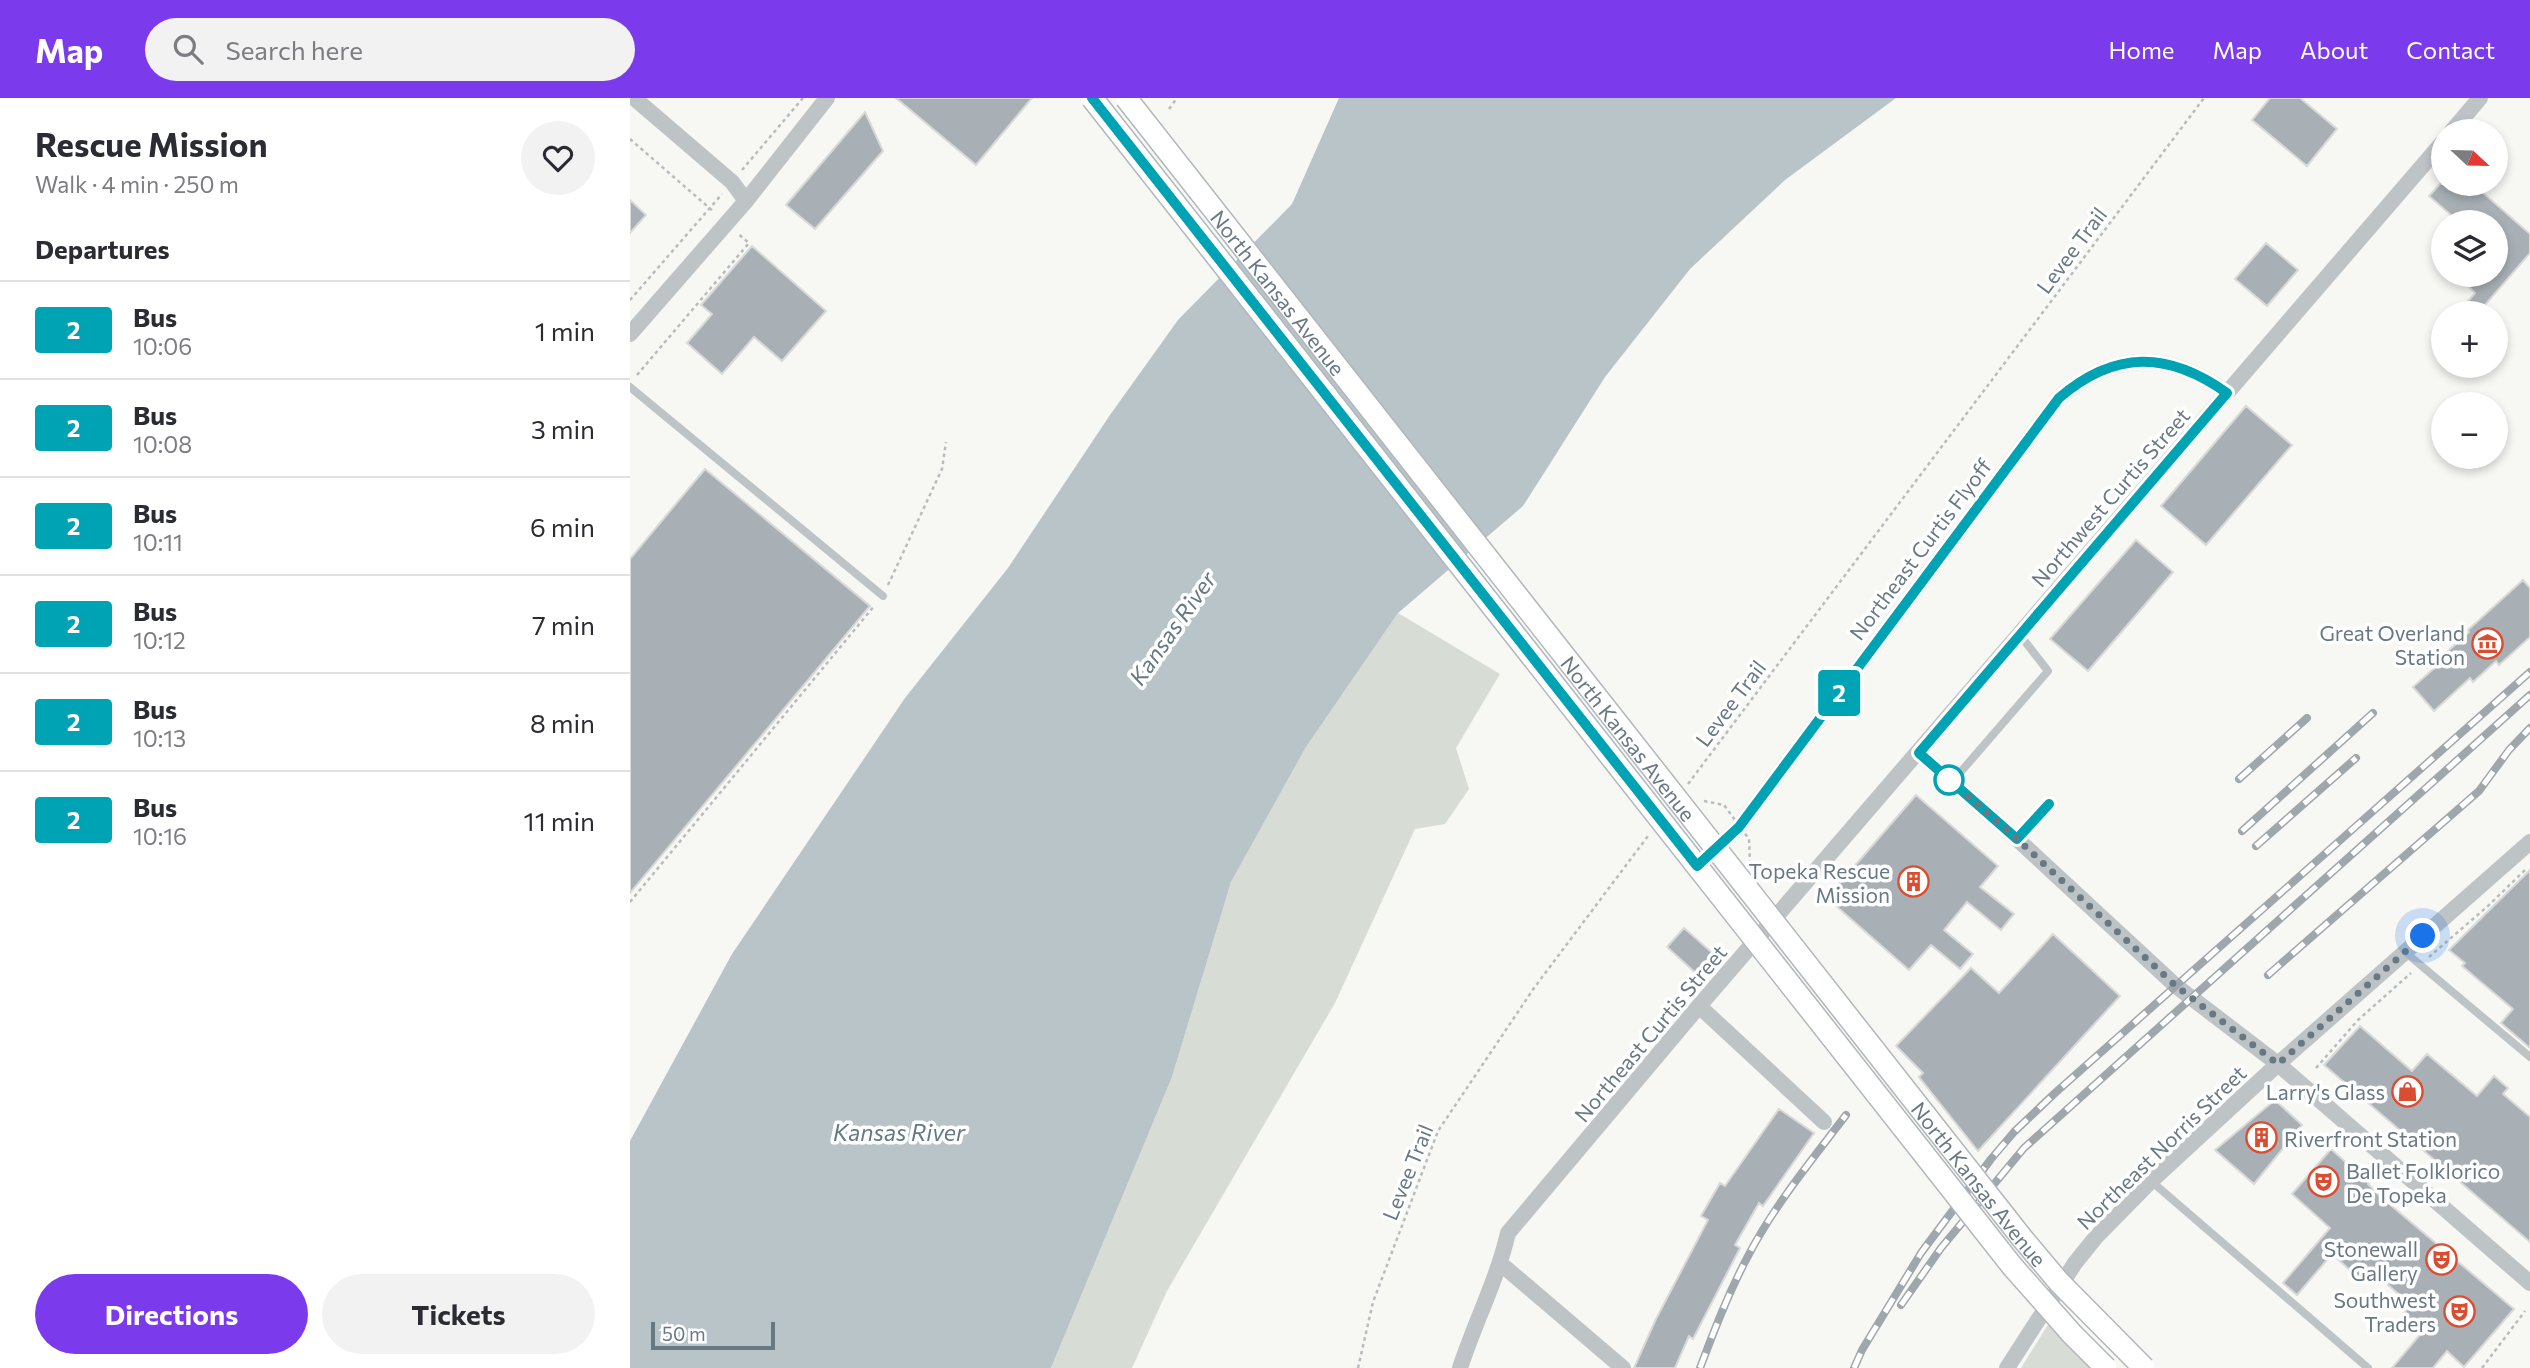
<!DOCTYPE html>
<meta charset="utf-8">
<style>
body{margin:0;font-family:Commissioner,sans-serif;background:#f2f2f3;color:#2b2b33;height:100vh;display:flex;flex-direction:column;font-size:26px;white-space:nowrap}
*{box-sizing:border-box;margin:0}
p{font-size:23px;color:#7c7c81}
.icon{flex:none;width:38px;height:38px;fill:none;stroke:currentColor;stroke-width:2;stroke-linecap:round;stroke-linejoin:round}
.map{position:relative;flex:1;overflow:hidden}
.side{display:flex;flex-direction:column;background:#fff;width:630px}
.side>*{flex:none}
.badge{padding:0 14px;border-radius:5px;font-size:24px;line-height:46px}
.needle{width:46px;rotate:112deg}
.controls{position:absolute;left:1801px;top:21px;display:grid;gap:14px}
.controls a{display:grid;place-items:center;width:77px;height:77px;border-radius:50%;background:#fff;box-shadow:0 4px 10px #0003;font-size:35px}
.scale{position:absolute;left:21px;bottom:18px;width:124px;box-sizing:border-box;padding-left:7px;border:4px solid #687984;border-top:0;font-size:19px;line-height:24px;white-space:nowrap;color:#687984;-webkit-text-stroke:5px #fff;paint-order:stroke}
.you{position:absolute;width:35px;height:35px;margin:-18px;border:5px solid #fff;border-radius:50%;background:#1a73e8;box-shadow:0 0 0 10px #1a73e833}
.map>.badge{position:absolute;translate:-50% -50%;box-shadow:0 0 0 4px #fff}
h2{padding:0 35px;font-size:26px;line-height:63px}
.round{display:grid;place-items:center;flex:none;width:74px;height:74px;border-radius:37px;background:#f2f2f3}
.overview{display:flex;align-items:center;justify-content:space-between;height:119px;padding:0 35px}
h1{font-size:33px;font-weight:700;line-height:52px}
.button{display:flex;gap:14px;margin-top:auto;padding:14px 35px}
.button a{flex:1;height:80px;border-radius:42px;background:#7c3aed;color:#fff;font-size:28px;font-weight:700;line-height:80px;text-align:center}
.button a+a{background:#f2f2f3;color:#2b2b33}
ul{padding:0;list-style:none}
li{display:flex;align-items:center;gap:21px;height:98px;padding:0 35px;border-top:2px solid #e1e1e2}
li div{flex:1}
li b{display:block;font-size:26px}
li em{font-style:normal}
li .badge{min-width:77px;font-weight:700;text-align:center}
header{display:flex;align-items:center;gap:42px;box-sizing:border-box;height:98px;padding:0 35px;background:#7c3aed;color:#fff}
header strong{font-size:33px}
nav{display:flex;gap:38px;margin-inline-start:auto;font-size:24px}
.search{width:490px;height:63px;background:#f2f2f3;display:flex;align-items:center;gap:18px;box-sizing:border-box;padding:0 24px;border-radius:38px;color:#7c7c81;font-size:26px}
main{display:flex;flex:1;min-height:0}
.map>svg:first-child{display:block}
.green{fill:#d7dcd4}
.water{fill:#b8c4c8}
.building{fill:#a8b0b5;stroke:#d9d9d7;stroke-width:2}
.lines{fill:none;stroke-linecap:round;stroke-linejoin:round}
.path{stroke:#b9bcbe;stroke-width:2.5;stroke-dasharray:3.5 3.5;stroke-linecap:butt}
.service{stroke:#bec3c6;stroke-width:8}
.minor{stroke:#bec3c6;stroke-width:16}
.rail-casing{stroke:#a0a7ac;stroke-width:8}
.rail{stroke:#fff;stroke-width:5;stroke-dasharray:16;stroke-linecap:butt}
.secondary-bridge-casing{stroke:#b1b7bb;stroke-width:24;stroke-linecap:butt}
.path-bridge{stroke:#b9bcbe;stroke-width:2.5;stroke-dasharray:3.5 3.5;stroke-linecap:butt}
.secondary-bridge{stroke:#fff;stroke-width:21}
.line-casing{stroke:#fff;stroke-width:16}
.line{stroke:#00a3b4;stroke-width:10}
.walk{stroke:#687984;stroke-width:7;stroke-dasharray:0 12.6}
.stop-dot{fill:#fff;stroke:#00a3b4;stroke-width:3.5}
.labels{text-anchor:middle;dominant-baseline:central;stroke-width:7;stroke-linejoin:round;paint-order:stroke}
.street-label{font-size:21px;fill:#687984;stroke:#fff}
.poi-label{font-size:21px;fill:#687984;stroke:#fff;text-anchor:end}
.water-label{font-size:23px;font-style:italic;fill:#637a80;stroke:#fff}
</style>
<header>
<strong>Map</strong>
<div class="search"><svg class="icon" aria-label="search" viewBox="0 0 24 24"><circle cx="10" cy="10" r="6"/><path d="M15 15l6 6"/></svg>Search here</div>
<nav><a>Home</a><a>Map</a><a>About</a><a>Contact</a></nav>
</header>
<main>
<section class="side">
<div class="overview"><div><h1>Rescue Mission</h1><p>Walk · 4 min · 250 m</p></div><a class="round"><svg class="icon" aria-label="heart" viewBox="0 0 24 24"><path d="M12 20l-8-8c-3-5 5-10 8-4 3-6 11-1 8 4z"/></svg></a></div>
<h2>Departures</h2>
<ul>
<li><span class="badge" style="background:#00a3b4;color:#fff">2</span><div><b>Bus</b><p>10:06</p></div><em>1 min</em></li>
<li><span class="badge" style="background:#00a3b4;color:#fff">2</span><div><b>Bus</b><p>10:08</p></div><em>3 min</em></li>
<li><span class="badge" style="background:#00a3b4;color:#fff">2</span><div><b>Bus</b><p>10:11</p></div><em>6 min</em></li>
<li><span class="badge" style="background:#00a3b4;color:#fff">2</span><div><b>Bus</b><p>10:12</p></div><em>7 min</em></li>
<li><span class="badge" style="background:#00a3b4;color:#fff">2</span><div><b>Bus</b><p>10:13</p></div><em>8 min</em></li>
<li><span class="badge" style="background:#00a3b4;color:#fff">2</span><div><b>Bus</b><p>10:16</p></div><em>11 min</em></li>
</ul>
<div class="button"><a>Directions</a><a>Tickets</a></div>
</section>
<div class="map">
<svg width="1900" height="1270" viewBox="0 0 1900 1270">
<rect width="100%" height="100%" fill="#f7f7f4"/>
<path class="green" d="M768,515L870,576L826,650L839,691L815,726L785,731L705,905L537,1193L502,1270H421L542,979L601,784L676,649Z
M1419,1225L1466,1270H1391Z"/>
<path class="water" d="M709,0H1266L1155,82L1060,171L975,279L893,408L768,515L676,649L601,784L542,979L421,1270H0V1043L102,856L275,600L378,470L480,317L548,222L662,106Z"/>
<path class="building" d="M266,0H402L346,67Z
M1640,0H1670L1707,31L1677,68L1622,22Z
M235,14L253,53L185,131L156,107Z
M1810,86H1843L1900,136V155L1848,215H1828L1845,195L1838,188L1848,177H1866V124H1852L1844,117L1838,124H1829L1799,98Z
M0,102L16,117L0,135Z
M1636,145L1668,172L1637,208L1605,181Z
M122,148L196,213L152,263L124,239L92,276L57,245L82,216L71,207Z
M1616,308L1662,347L1576,447L1531,408Z
M75,371L240,508L0,795V461Z
M1506,442L1543,474L1458,573L1420,541Z
M1893,482L1900,490V539L1869,567L1866,563L1843,584L1840,580L1804,613L1783,589L1819,557L1817,554L1839,534L1838,532Z
M1286,697L1368,768L1350,789L1384,816L1371,832L1337,804L1314,832L1343,856L1330,871L1301,847L1279,872L1197,800Z
M1900,772V950L1871,925L1883,911L1832,868L1835,865L1819,852Z
M1054,830L1087,859L1069,878L1037,849Z
M1423,836L1490,898L1348,1053L1289,979L1293,975L1266,948L1341,870L1369,895Z
M1730,928L1782,973L1797,956L1847,998L1864,978L1878,990L1873,996L1900,1019V1144L1694,967Z
M1645,1002L1672,1027L1624,1086L1585,1052Z
M1149,1011L1184,1035L1133,1108L1129,1105L1105,1147L1110,1150L1063,1241L1059,1238L1045,1270H1004L1026,1221L1078,1122L1071,1118L1090,1085L1095,1088Z
M1701,1051L1739,1085L1738,1086L1751,1099L1884,1211L1834,1269L1817,1253L1803,1270H1762L1793,1233L1773,1216L1781,1207L1739,1170L1730,1181L1702,1156L1667,1197L1653,1185L1700,1130L1662,1096Z"/>
<g class="lines">
<path class="path" d="M539,11L547,0
M0,41L84,114
M112,72L173,0
M0,202L92,96
M7,277L119,145L107,135
M258,487L312,371L316,344
M1058,686L1574,0
M0,804L245,507
M1799,859L1859,807L1895,772
M1686,970L1728,922L1781,875
M728,1270L743,1204L808,1033L904,890L1018,738
M1852,1270L1895,1213"/>
<path class="service" d="M0,289L253,498
M1322,684L1418,573L1390,537
M1387,741L1419,706
M1775,854L1900,959
M1521,1083L1738,1270"/>
<path class="minor" d="M4,0L102,84L116,103
M1822,33L1850,0
M0,236L116,103L197,0
M1289,655L1387,741L1546,888L1648,966L1900,1185
M1067,768L1109,729L1429,300C1486,252 1538,253 1597,295
M1069,908L1194,1024
M871,1166L993,1270
M830,1270C845,1224 867,1182 878,1135L1069,908L1813,44
M1377,1270L1445,1165L1466,1139L1521,1083L1648,966L1900,744"/>
<defs>
<path id="rail" d="M1609,681L1677,620
M1612,733L1743,615
M1626,748L1726,660
M1638,877L1849,693L1879,652L1900,630
M1271,1207L1311,1150L1394,1050L1900,597
M1070,1270C1084,1233 1098,1196 1117,1160C1143,1109 1181,1063 1216,1017
M1224,1270L1232,1252L1291,1155L1361,1061L1384,1034L1425,995L1900,574"/>
</defs>
<use href="#rail" class="rail-casing"/>
<use href="#rail" class="rail"/>
<defs>
<g id="secondary-bridge">
<path d="M462,0L1382,1168L1442,1236L1476,1270"/>
<path id="s1" d="M496,0L1392,1140L1429,1184L1514,1270"/>
</g>
</defs>
<use href="#secondary-bridge" class="secondary-bridge-casing"/>
<path class="path-bridge" d="M1074,703L1094,707L1119,741L1120,763"/>
<use href="#secondary-bridge" class="secondary-bridge"/>
</g>
<g class="lines">
<defs>
<path id="line" d="M462,0L1067,768L1109,729L1429,300C1485,252 1538,253 1597,295L1289,655L1387,741L1419,706"/>
</defs>
<use href="#line" class="line-casing"/>
<use href="#line" class="line"/>
<path class="walk" d="M1319,682L1387,741L1546,888L1648,966L1793,838"/>
</g>
<defs>
<symbol id="museum-ring" viewBox="-11 -11 22 22"><circle r="9.5" fill="#fff" stroke="#db4d31" stroke-width="1.5"/><path d="M0-6L6-3V-2H-6V-3ZM-5-1h2V3h-2ZM-1-1h2V3h-2ZM3-1h2V3H3ZM-6 4H6V6H-6Z" fill="#db4d31"/></symbol>
<symbol id="building-ring" viewBox="-11 -11 22 22"><circle r="9.5" fill="#fff" stroke="#db4d31" stroke-width="1.5"/><path d="M-4-6H4V6H1V3H-1V6H-4ZM-2.5-4.3h1.7v1.8h-1.7ZM.8-4.3h1.7v1.8H.8ZM-2.5-1h1.7V.8h-1.7ZM.8-1h1.7V.8H.8Z" fill="#db4d31"/></symbol>
<symbol id="shop-ring" viewBox="-11 -11 22 22"><circle r="9.5" fill="#fff" stroke="#db4d31" stroke-width="1.5"/><path d="M-5-2.5h2.3a2.7 3.5 0 0 1 5.4 0H5L5.5 6h-11ZM-1.5-2.5h3a1.5 2.3 0 0 0-3 0Z" fill="#db4d31"/></symbol>
<symbol id="theatre-ring" viewBox="-11 -11 22 22"><circle r="9.5" fill="#fff" stroke="#db4d31" stroke-width="1.5"/><path d="M-5-5.5Q0-4 5-5.5V0Q5 5 0 6Q-5 5-5 0ZM-3.3-2.5H-1v1.5H-3.3ZM1-2.5H3.3v1.5H1ZM-2.8 1Q0 5.5 2.8 1Z" fill="#db4d31"/></symbol>
</defs>
<g fill-rule="evenodd">
<use href="#museum-ring" x="1840" y="528" width="35" height="35"/>
<use href="#building-ring" x="1266" y="766" width="35" height="35"/>
<use href="#shop-ring" x="1760" y="976" width="35" height="35"/>
<use href="#building-ring" x="1614" y="1022" width="35" height="35"/>
<use href="#theatre-ring" x="1676" y="1066" width="35" height="35"/>
<use href="#theatre-ring" x="1794" y="1144" width="35" height="35"/>
<use href="#theatre-ring" x="1812" y="1196" width="35" height="35"/>
</g>
<circle class="stop-dot" cx="1319" cy="682" r="14"/>
<g class="labels">
<g class="street-label">
<text transform="translate(1441 152) rotate(-53)">Levee Trail</text>
<text stroke="none"><textPath href="#s1" startOffset="247">North Kansas Avenue</textPath></text>
<text transform="translate(1480 399) rotate(-49)">Northwest Curtis Street</text>
<text transform="translate(1290 451) rotate(-53)">Northeast Curtis Flyoff</text>
<text transform="translate(1100 605) rotate(-53)">Levee Trail</text>
<text stroke="none"><textPath href="#s1" startOffset="814">North Kansas Avenue</textPath></text>
<text transform="translate(1020 935) rotate(-50)">Northeast Curtis Street</text>
<text transform="translate(1531 1049) rotate(-44)">Northeast Norris Street</text>
<text transform="translate(777 1074) rotate(-68)">Levee Trail</text>
<text stroke="none"><textPath href="#s1" startOffset="1381">North Kansas Avenue</textPath></text>
</g>
<g class="poi-label">
<text x="1835" y="534">Great Overland<tspan x="1835" dy="24">Station</tspan></text>
<text x="1260" y="772">Topeka Rescue<tspan x="1260" dy="24">Mission</tspan></text>
<text x="1755" y="993">Larry's Glass</text>
<text x="1654" y="1040" text-anchor="start">Riverfront Station</text>
<text x="1716" y="1072" text-anchor="start">Ballet Folklorico<tspan x="1716" dy="24">De Topeka</tspan></text>
<text x="1788" y="1150">Stonewall<tspan x="1788" dy="24">Gallery</tspan></text>
<text x="1806" y="1201">Southwest<tspan x="1806" dy="24">Traders</tspan></text>
</g>
<g class="water-label">
<text transform="translate(542 530) rotate(-55)">Kansas River</text>
<text x="269" y="1034">Kansas River</text>
</g>
</g>
</svg>
<div class="controls">
<a><svg class="needle" viewBox="-14 -14 28 28"><path d="M0-13l5 13h-10z" fill="#e53935"/><path d="M0 13l5-13h-10z" fill="#7c7c81"/></svg></a>
<a><svg class="icon" aria-label="layers" viewBox="0 0 24 24"><path d="M12 4l9 5-9 5-9-5zM3 14l9 5 9-5"/></svg></a>
<a>+</a>
<a>−</a>
</div>
<div class="scale">50 m</div>
<div class="you" style="left:1793px;top:838px"></div>
<b class="badge" style="left:1209px;top:595px;background:#00a3b4;color:#fff">2</b>
</div>
</main>
